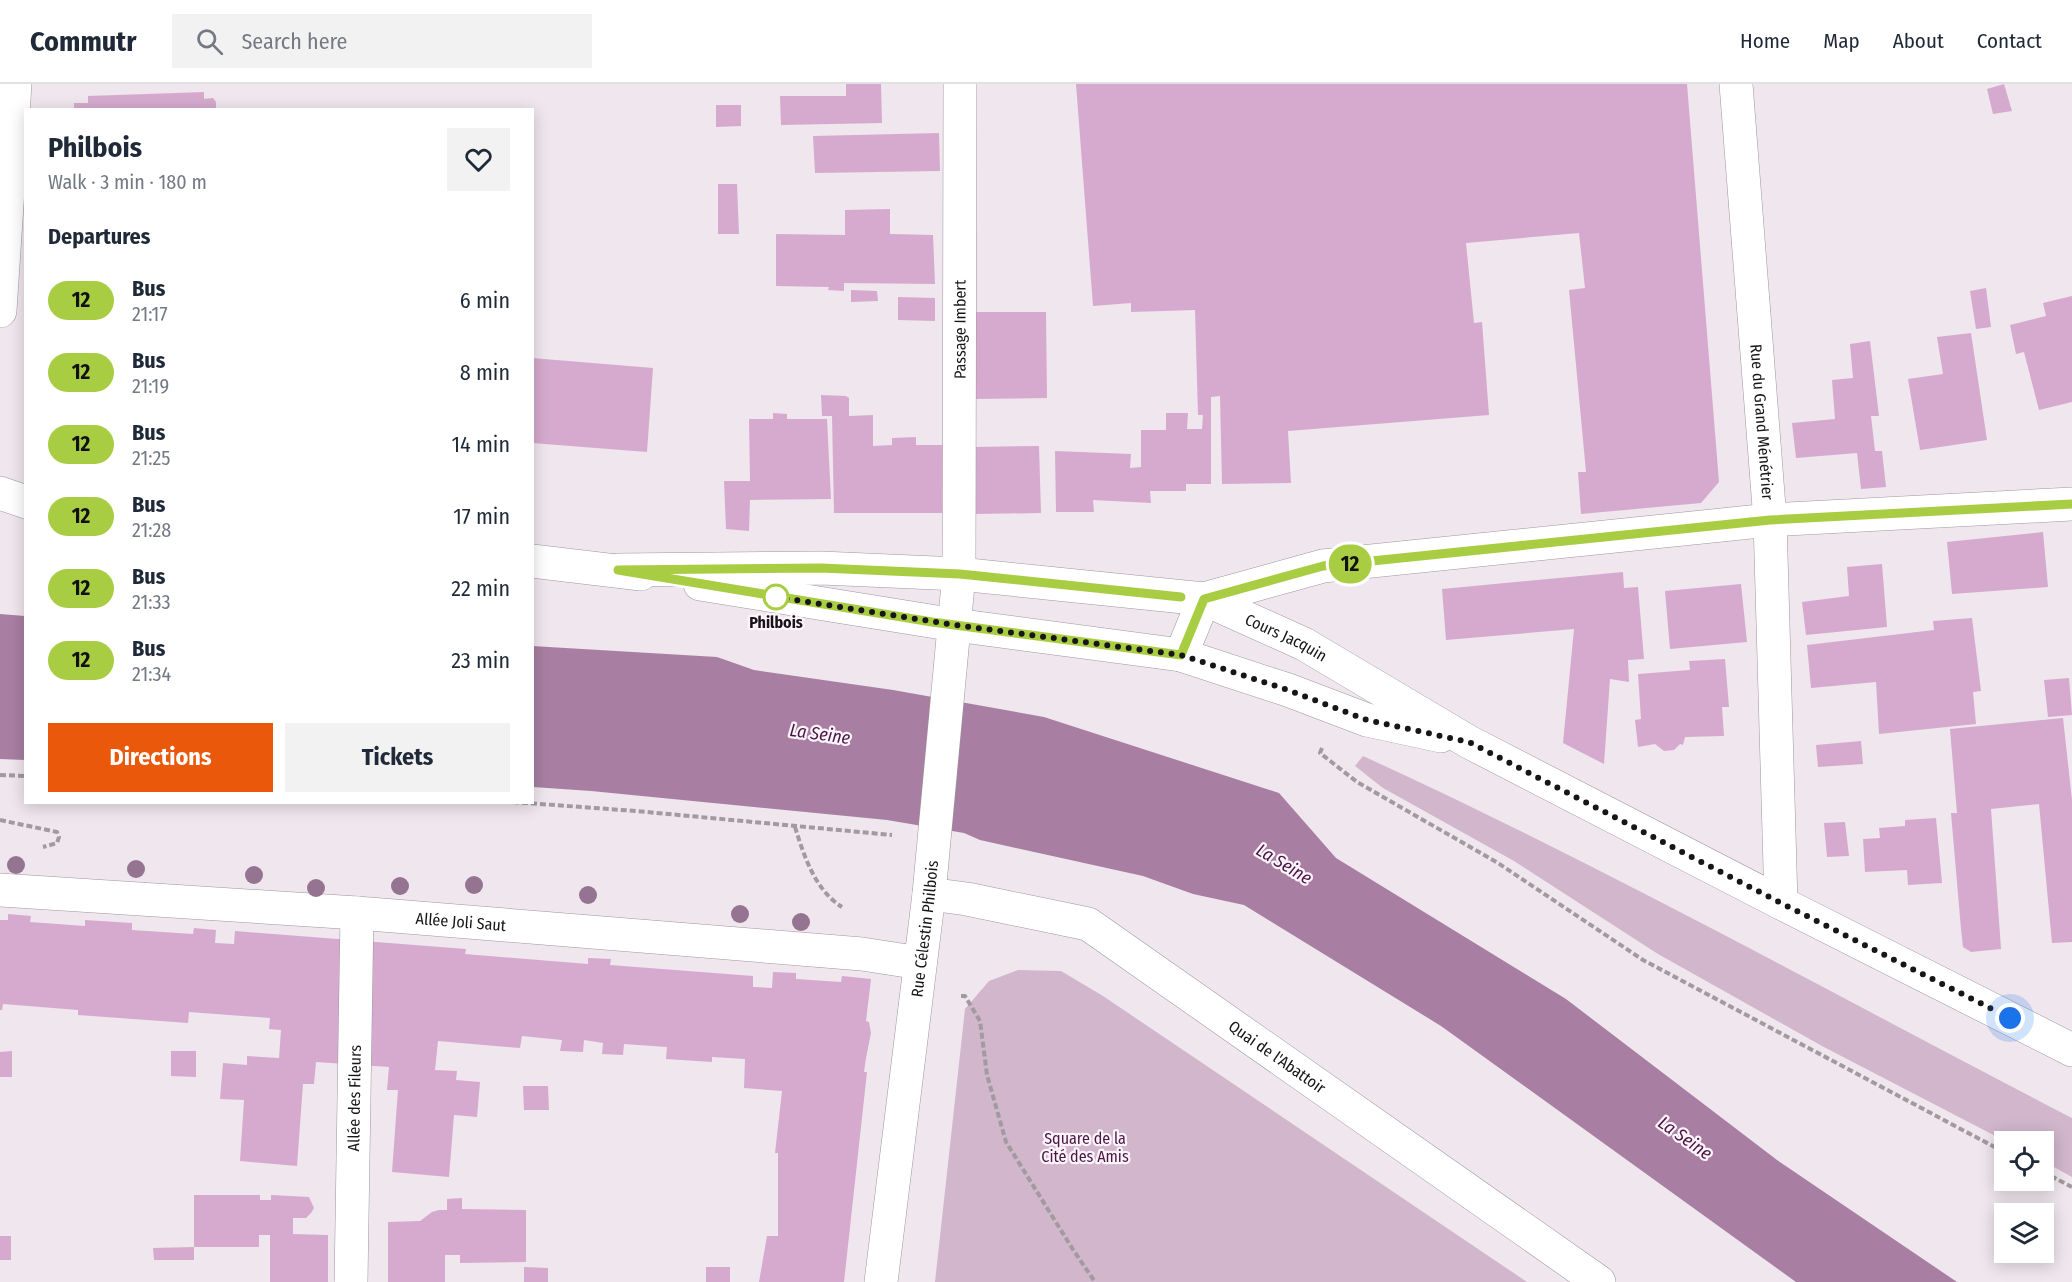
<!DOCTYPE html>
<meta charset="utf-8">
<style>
body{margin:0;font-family:"Fira Sans Condensed",sans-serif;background:#f2f2f3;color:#1f2937;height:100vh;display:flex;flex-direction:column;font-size:22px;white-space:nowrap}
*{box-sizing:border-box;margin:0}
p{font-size:20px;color:#747a83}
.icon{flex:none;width:33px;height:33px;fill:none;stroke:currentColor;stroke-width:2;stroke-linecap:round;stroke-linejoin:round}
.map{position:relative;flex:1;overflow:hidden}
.details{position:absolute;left:24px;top:24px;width:510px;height:696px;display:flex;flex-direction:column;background:#fff;border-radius:0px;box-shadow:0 3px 15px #0003}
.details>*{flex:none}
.badge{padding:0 12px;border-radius:20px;font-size:21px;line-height:39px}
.buttons{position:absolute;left:1994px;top:1047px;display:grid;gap:12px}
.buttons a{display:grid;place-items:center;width:60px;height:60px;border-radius:0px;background:#fff;box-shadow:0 3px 15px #0003;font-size:30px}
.you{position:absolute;width:30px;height:30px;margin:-15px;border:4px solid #fff;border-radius:50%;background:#1a73e8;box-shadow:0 0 0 9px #1a73e833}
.map>.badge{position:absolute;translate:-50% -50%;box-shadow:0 0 0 3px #fff}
h2{padding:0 24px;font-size:22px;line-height:54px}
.round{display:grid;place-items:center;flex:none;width:63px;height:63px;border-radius:0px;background:#f2f2f3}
.overview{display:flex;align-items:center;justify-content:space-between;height:102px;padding:0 24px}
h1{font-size:28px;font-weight:700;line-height:45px}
.action{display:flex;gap:12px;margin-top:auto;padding:12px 24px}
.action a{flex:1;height:69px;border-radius:0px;background:#ea580c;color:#fff;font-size:24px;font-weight:700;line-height:69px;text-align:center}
.action a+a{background:#f2f2f3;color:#1f2937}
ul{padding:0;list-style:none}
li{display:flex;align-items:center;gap:18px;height:72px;padding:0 24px}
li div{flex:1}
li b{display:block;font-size:22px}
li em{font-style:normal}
li .badge{min-width:66px;font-weight:700;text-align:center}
header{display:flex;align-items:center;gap:36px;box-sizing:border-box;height:84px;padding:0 30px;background:#fff;border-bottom:2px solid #e0e1e3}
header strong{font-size:28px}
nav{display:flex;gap:33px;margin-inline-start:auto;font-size:21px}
.search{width:420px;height:54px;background:#f2f2f3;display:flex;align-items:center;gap:15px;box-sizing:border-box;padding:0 21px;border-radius:0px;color:#747a83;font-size:22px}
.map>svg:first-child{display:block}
.green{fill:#d1b6cc}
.water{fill:#a87fa2}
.building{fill:#d5aace}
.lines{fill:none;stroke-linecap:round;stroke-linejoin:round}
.minor-casing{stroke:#9f969d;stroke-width:34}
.major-casing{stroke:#9f969d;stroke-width:34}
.path{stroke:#a19aa0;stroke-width:4;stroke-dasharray:6 3;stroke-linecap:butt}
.minor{stroke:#fff;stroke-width:33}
.major{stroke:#fff;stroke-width:33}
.tree{fill:#957491}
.line-casing{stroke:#fff;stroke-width:14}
.line{stroke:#a8cd42;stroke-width:9}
.walk{stroke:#181518;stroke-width:6;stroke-dasharray:0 10.8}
.stop-dot{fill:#fff;stroke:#a8cd42;stroke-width:3}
.labels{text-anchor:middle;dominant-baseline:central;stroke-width:4.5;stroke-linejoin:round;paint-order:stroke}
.street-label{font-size:16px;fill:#181518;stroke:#fdf4fb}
.stop-label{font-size:16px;font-weight:bold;fill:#181518;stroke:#fdf4fb}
.park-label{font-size:16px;fill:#4a1745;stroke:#fdf4fb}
.water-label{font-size:18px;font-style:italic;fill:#491644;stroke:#fdf4fb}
</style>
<header>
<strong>Commutr</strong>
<div class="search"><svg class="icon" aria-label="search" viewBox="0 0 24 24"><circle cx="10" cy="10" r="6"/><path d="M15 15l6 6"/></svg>Search here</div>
<nav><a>Home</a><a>Map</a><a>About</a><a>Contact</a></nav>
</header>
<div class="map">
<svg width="2072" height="1198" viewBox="0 0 2072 1198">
<rect width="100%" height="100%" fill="#f0e6ee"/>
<path class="green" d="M1363,672C1604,782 1836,912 2072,1034V1093L2043,1077V1058L2005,1057L1822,962L1658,870L1514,777L1383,704L1355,682Z
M1018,886L1061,887L1103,912L1527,1198H935L965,925L989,897Z"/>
<path class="water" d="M0,530L25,532V676L0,675Z
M532,562L717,573L754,586L893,606L1044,633L1279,709L1336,774L1566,915L1777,1076L1957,1198H1796L1441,942L1244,821L1193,810L1143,792L980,756L964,749L887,736L591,707L533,703Z"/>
<path class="building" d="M846,0H881L882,39L781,41L780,12H846Z
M1076,0H1687L1719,398L1701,419L1581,430L1578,388H1586L1569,206L1585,204L1579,149L1466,159L1474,239L1482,238L1489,331L1288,347L1291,399L1222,400L1220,312L1211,313V400H1186V407H1150L1151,419L1093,416L1094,428H1056L1055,367L1131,370L1130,384L1141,383V346H1166V329H1188L1187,345H1202L1203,331H1198L1195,226L1131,228V219L1093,222Z
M2004,0L2012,27L1993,30L1987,5Z
M204,8V15L213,14L216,18V26H74V19H88V12Z
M716,21H741V42L716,43Z
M939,49L940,87L815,89L813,52Z
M718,100H737L739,150H718Z
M890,125V150L933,151L935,200L844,199V207L828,206L829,203L776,202V150L845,151V126Z
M1986,204L1991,243L1976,245L1970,207Z
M851,206L877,207L878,217L851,218Z
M2072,212V318L2039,326L2024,268L2016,270L2010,241L2046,232L2043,219Z
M898,213L935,214V237L898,236Z
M970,228H1046L1047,314L972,315Z
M1971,249L1987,356L1920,366L1908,295L1943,290L1937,253Z
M1870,257L1879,332H1871L1875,367H1882L1886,403L1861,405L1857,369L1796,374L1792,339L1835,335L1832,296L1853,294L1850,260Z
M532,274L653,284L647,368L532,359Z
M821,311L846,312L849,314V332L873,331V362L892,361V354L916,353V361H943L945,429H834L832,332H822Z
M773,329L787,330V335H827L831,415L750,416L749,447L726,445L724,397H750L749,335H773Z
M1039,362L1041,429L975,430L973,363Z
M2043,448L2048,503L1952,510L1947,458Z
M1882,480L1887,543L1806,551L1802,518L1849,512L1847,483Z
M1623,488L1624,504L1638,503L1644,575L1628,576L1629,598L1610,595L1604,680L1563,659L1574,545L1446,556L1442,505Z
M1741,500L1747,558L1670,565L1665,507Z
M1972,534L1981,607L1973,608L1976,640L1879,650L1876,598L1811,604L1807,561L1934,546L1933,537Z
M1725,575L1729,623H1722L1724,652L1685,653L1683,661L1680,660L1674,666L1664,667L1655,660L1638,663L1635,636L1641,635L1638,590L1690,586L1689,577Z
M2069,594L2072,631L2048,633L2044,596Z
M2063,634L2072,716V858L2052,859L2039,720L1991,725L2001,865L1971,868L1963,863L1961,845L1951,729H1957L1950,645Z
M1861,657L1863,680L1818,683L1816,661Z
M1936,734L1942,799L1908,801L1907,786L1865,788L1863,755L1880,754L1879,744L1905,742V736Z
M1845,738L1849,772L1827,773L1824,739Z
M8,830L31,832L30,838L85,842V836L132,839V846L193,850L194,844L216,846L215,859L234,860L235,847L466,865L465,870L588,880V874L611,875L610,881L753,892V903L772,904L773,888L796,889V895L841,898L842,892L871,895L866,937L869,938L871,949L866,974L864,988H867L844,1198H759L767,1152H778V1069H775L782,1007L744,1004L745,975L712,973V978L666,975L667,963L624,960L623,971L602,970L603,959L584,956L583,968L560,967L562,956L522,952L520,964L438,957L435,986L457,987L456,996L480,998L477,1033L454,1031L449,1093L392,1088L398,1006H387L389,983L316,978L314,1000H303L297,1082L240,1077L244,1016L220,1015L223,979L247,981V972L279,974L281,946L269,945L270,934L189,928L188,939L78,931V926L3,920L2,926H0V836H8Z
M12,967V993H0V968Z
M171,967H196V993L171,992Z
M523,1002H548L549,1026H524Z
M194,1111H260V1116H271V1111L309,1113L314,1124L311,1129L306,1134H293V1150L328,1151V1198H270V1151H259V1163H194Z
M462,1114V1125L526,1126V1178L460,1179V1171H445V1198H388V1138L420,1137L432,1128L439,1126H447V1115Z
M0,1152H11V1176H0Z
M194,1163V1176H154L153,1164Z
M524,1183L548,1184V1198H524Z
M706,1183H730V1198H706Z"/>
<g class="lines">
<defs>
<g id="minor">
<path id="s1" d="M1736,0L1770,436L1781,819"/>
<path d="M0,227L15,0"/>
<path d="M1181,571L1204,515L1323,482L1770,436L2072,420"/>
<path id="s2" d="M0,806L357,829L862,870L920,879"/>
<path id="s3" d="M929,810L967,815L1088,840L1599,1198"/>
<path id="s4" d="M351,1198L357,829"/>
<path id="s5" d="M881,1198L929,810L959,490L960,0"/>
</g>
<g id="major">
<path d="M0,409L26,418"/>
<path d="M532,477L641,490"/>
<path id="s6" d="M618,486L821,484L959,490L1204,515L1304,560L1469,658L1781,819L2072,966"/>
<path d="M700,500L955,541L1181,571L1288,606L1367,636L1441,652"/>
</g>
</defs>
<use href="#minor" class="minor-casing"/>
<use href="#major" class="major-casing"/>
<path class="path" d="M1322,664L1320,669L1357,698L1498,779L1643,876L2004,1068
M0,691L26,692
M513,718L636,727L892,751
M0,736L57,748L59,753L57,759L43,763
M795,743C804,772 815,806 842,823
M961,912H965L980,937L987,991L1006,1058L1072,1164L1095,1198
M2043,1088L2072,1103"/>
<use href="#minor" class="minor"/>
<use href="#major" class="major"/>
</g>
<g class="tree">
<circle cx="16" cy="781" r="9"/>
<circle cx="136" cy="785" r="9"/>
<circle cx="254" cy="791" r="9"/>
<circle cx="474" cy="801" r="9"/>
<circle cx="400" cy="802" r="9"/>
<circle cx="316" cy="804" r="9"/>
<circle cx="588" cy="811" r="9"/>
<circle cx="740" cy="830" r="9"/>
<circle cx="801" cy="838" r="9"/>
</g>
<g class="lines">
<defs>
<path id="line" d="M1181,513L960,490L821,484L618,486L932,538L1181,571L1204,515L1323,482L1770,436L2072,420"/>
</defs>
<use href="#line" class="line-casing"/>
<use href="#line" class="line"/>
<path class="walk" d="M776,513L955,541L1181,571L1288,606L1367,636L1469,658L1781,819L2010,934"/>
</g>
<circle class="stop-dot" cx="776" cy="513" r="12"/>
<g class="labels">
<g class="street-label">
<text stroke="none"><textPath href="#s5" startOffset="957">Passage Imbert</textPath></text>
<text stroke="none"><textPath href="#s1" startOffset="339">Rue du Grand Ménétrier</textPath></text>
<text stroke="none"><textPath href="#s6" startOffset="678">Cours Jacquin</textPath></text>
<text stroke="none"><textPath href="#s2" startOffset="462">Allée Joli Saut</textPath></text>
<text stroke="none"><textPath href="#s5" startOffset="356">Rue Célestin Philbois</textPath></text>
<text stroke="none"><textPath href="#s3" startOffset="393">Quai de l'Abattoir</textPath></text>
<text stroke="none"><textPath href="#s4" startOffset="184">Allée des Fileurs</textPath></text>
</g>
<g class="stop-label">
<text x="776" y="538">Philbois</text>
</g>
<g class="park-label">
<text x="1085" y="1054">Square de la<tspan x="1085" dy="18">Cité des Amis</tspan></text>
</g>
<g class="water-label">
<text transform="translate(820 650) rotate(8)">La Seine</text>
<text transform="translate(1284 780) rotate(31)">La Seine</text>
<text transform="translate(1685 1054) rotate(35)">La Seine</text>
</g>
</g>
</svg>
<div class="buttons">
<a><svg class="icon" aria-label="locate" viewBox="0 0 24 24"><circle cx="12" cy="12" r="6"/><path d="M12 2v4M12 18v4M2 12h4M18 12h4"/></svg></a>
<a><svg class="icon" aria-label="layers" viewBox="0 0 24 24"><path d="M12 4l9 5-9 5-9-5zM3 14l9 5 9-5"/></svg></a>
</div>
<div class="you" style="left:2010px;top:934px"></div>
<b class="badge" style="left:1350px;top:480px;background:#a8cd42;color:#111">12</b>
<section class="details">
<div class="overview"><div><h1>Philbois</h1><p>Walk · 3 min · 180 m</p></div><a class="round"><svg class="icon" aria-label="heart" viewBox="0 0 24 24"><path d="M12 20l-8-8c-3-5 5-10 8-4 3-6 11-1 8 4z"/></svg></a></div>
<h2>Departures</h2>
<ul>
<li><span class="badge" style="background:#a8cd42;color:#111">12</span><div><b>Bus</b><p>21:17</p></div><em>6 min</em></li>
<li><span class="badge" style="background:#a8cd42;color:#111">12</span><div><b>Bus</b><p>21:19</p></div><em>8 min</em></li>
<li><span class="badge" style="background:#a8cd42;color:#111">12</span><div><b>Bus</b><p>21:25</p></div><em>14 min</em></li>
<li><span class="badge" style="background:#a8cd42;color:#111">12</span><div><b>Bus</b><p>21:28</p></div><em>17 min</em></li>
<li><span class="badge" style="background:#a8cd42;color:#111">12</span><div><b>Bus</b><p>21:33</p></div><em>22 min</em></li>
<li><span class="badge" style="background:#a8cd42;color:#111">12</span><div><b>Bus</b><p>21:34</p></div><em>23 min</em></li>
</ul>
<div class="action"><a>Directions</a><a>Tickets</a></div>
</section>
</div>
